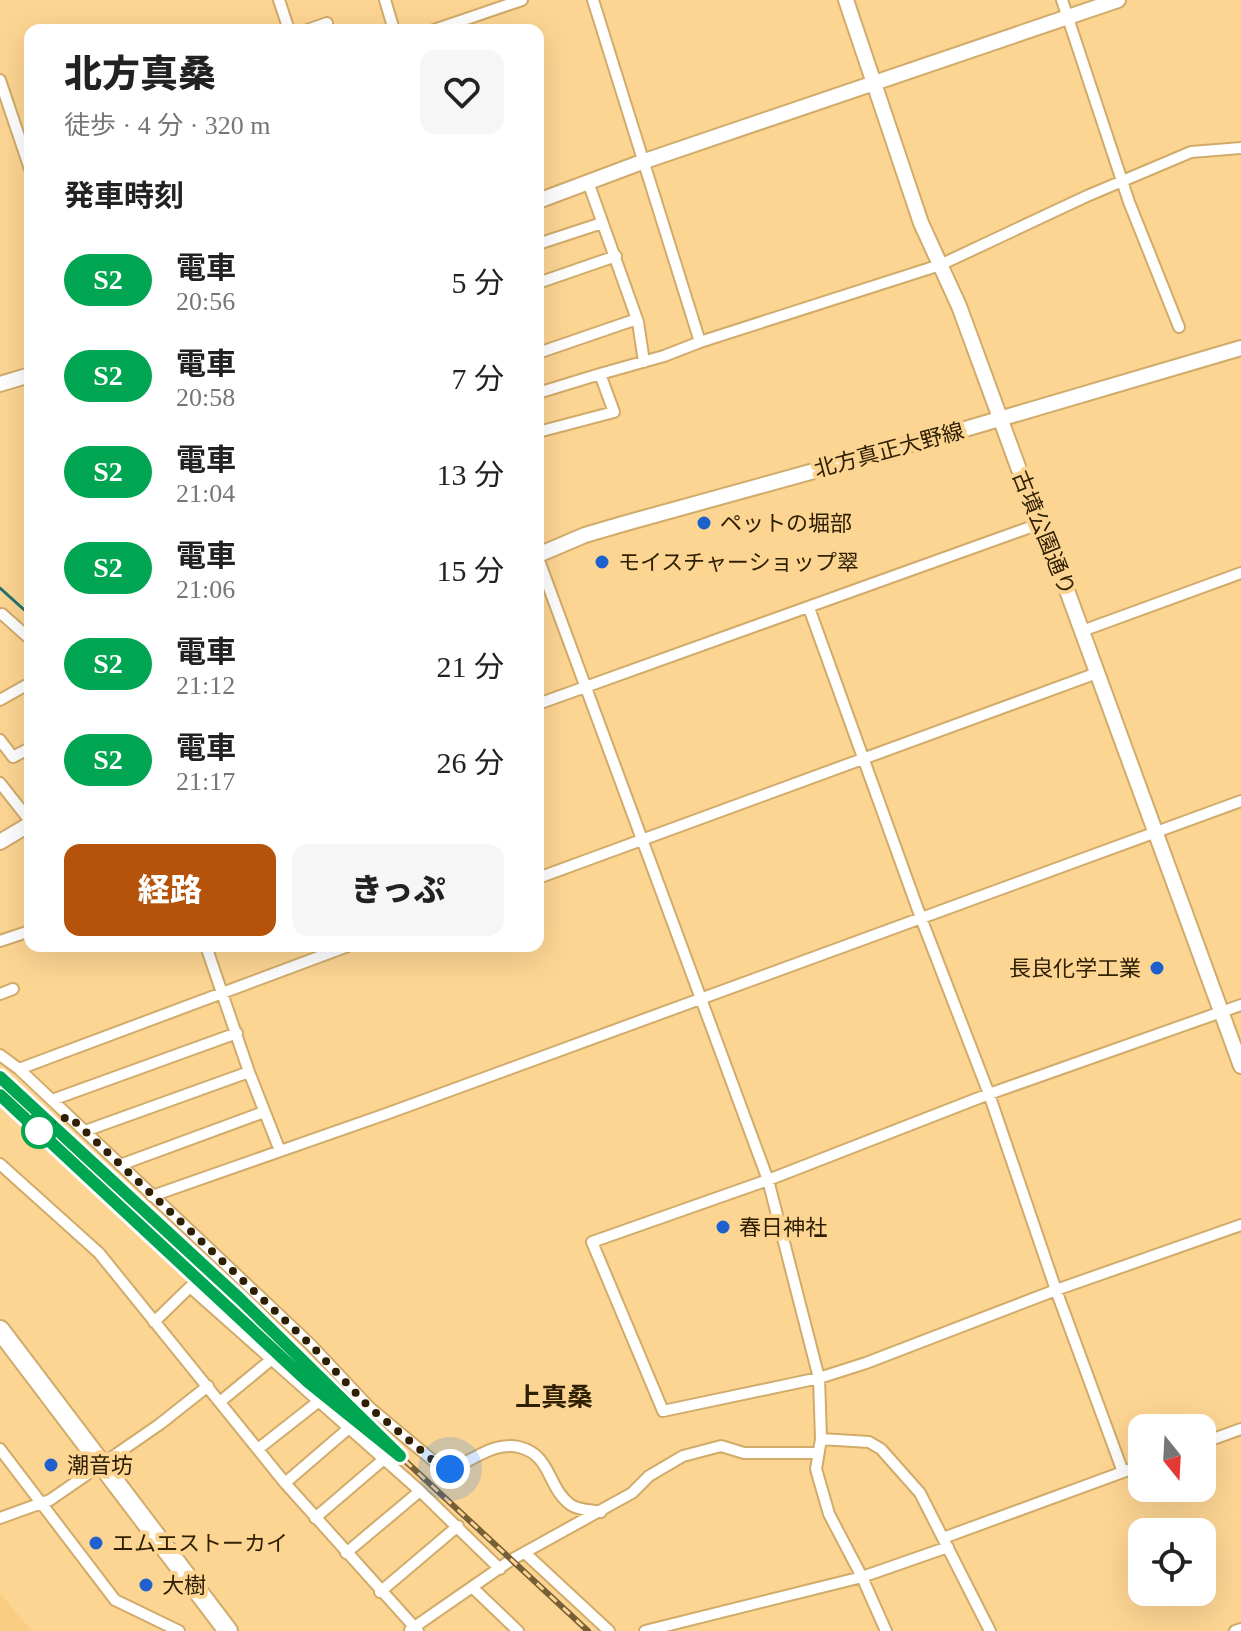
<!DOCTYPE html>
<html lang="ja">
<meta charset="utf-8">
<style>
body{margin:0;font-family:"Times New Roman","Noto Sans JP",serif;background:#f6f6f6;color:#222;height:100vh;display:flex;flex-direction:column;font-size:30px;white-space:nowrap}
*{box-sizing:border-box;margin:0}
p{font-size:26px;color:#767676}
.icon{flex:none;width:44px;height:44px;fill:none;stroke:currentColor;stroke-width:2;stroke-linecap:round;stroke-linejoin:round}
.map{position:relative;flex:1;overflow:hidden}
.side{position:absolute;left:24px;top:24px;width:520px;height:928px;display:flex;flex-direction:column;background:#fff;border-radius:16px;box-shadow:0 8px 32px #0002}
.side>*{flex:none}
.badge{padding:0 16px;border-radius:26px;font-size:28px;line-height:52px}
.needle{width:52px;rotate:162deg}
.tools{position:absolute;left:1128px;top:1414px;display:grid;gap:16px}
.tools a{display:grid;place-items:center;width:88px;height:88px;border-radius:16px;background:#fff;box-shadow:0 8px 32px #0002;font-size:40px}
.you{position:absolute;width:40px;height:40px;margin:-20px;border:6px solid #fff;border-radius:50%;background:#1a73e8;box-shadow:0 0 0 12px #1a73e833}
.map>.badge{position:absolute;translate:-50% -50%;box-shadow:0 0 0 4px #fff}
h2{padding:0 40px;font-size:30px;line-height:72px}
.round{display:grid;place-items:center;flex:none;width:84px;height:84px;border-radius:16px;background:#f6f6f6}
.overview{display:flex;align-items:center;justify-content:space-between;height:136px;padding:0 40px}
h1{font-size:38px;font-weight:800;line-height:60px}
.button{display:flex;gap:16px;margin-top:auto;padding:16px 40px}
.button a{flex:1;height:92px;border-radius:16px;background:#b45309;color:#fff;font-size:32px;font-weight:800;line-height:92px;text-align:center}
.button a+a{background:#f6f6f6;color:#222}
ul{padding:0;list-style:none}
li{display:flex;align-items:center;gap:24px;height:96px;padding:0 40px}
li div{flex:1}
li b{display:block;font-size:30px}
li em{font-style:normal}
li .badge{min-width:88px;font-weight:700;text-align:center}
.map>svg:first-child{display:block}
.built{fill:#f9ce83}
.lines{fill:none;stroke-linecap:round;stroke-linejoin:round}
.stream{stroke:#24726e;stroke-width:3}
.street-casing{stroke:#d1ab6a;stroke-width:14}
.secondary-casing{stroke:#d1ab6a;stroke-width:18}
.highway-casing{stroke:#d1ab6a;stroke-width:22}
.street{stroke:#fff;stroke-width:10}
.secondary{stroke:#fff;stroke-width:14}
.highway{stroke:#fff;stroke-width:18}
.rail-casing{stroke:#765e35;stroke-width:6}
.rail{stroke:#fdd593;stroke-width:3;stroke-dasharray:9;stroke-linecap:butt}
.line-casing{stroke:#fff;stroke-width:18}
.line{stroke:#00a651;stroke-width:12}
.walk{stroke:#2f2004;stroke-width:8;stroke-dasharray:0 14.4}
.poi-dot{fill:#1e61cd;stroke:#fdd593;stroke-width:3}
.stop-dot{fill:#fff;stroke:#00a651;stroke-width:4}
.labels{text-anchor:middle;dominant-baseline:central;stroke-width:8;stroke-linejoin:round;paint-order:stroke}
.street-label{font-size:22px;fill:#2f2004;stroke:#fdd593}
.poi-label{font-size:22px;fill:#2f2004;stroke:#fdd593;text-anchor:start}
.quarter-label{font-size:26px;font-weight:bold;fill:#2f2004;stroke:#fdd593}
</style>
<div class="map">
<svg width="1241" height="1631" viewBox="0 0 1241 1631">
<rect width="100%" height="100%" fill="#fdd593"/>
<path class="built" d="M0,1593L30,1629L32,1631H0Z"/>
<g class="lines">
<path class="stream" d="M0,588L30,615"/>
<defs>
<path id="street" d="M279,0L289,30
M385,0L394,30
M593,0L700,342
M1062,0L1129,202L1179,327
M307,30L327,23
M434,30L522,0
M0,80L30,169
M588,182L638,322L644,362
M538,244L602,223
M538,283L616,256
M538,353L637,319
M538,393L600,374
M538,432L614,412L600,374L664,356L700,342L940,265L1087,196L1191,152L1241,148
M538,558L768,1180L819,1378L821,1439L816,1469L829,1514L862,1577L886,1631
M809,608L921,918L989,1094L1056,1290L1123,1472
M2,614L30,639
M1082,631L1241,573
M0,700L30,683
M538,704L1039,524
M0,740L13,757L30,748
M0,783L30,821
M538,878L1097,673
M0,941L30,931
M206,946L249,1072L280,1151
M0,994L13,989
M1241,1005L989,1094L768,1180L592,1242L663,1411L819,1378L866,1363L1056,1290L1241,1225
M0,1055L19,1069L311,1345L369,1407L442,1468C466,1470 488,1440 519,1447C552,1455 547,1488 571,1505C578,1510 592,1510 601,1512
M19,1069L348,946
M52,1100L237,1033
M85,1131L249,1072
M0,1164L99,1253L285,1483L418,1631
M120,1165L264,1112
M152,1196L386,1114L1241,801
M154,1322L190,1287L420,1491L500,1569
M221,1401L272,1359
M821,1439L869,1442L881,1449L920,1493L990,1631
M1202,1443L1241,1429
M0,1449L115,1600L179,1631
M258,1449L319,1401
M285,1483L349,1428
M0,1518L50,1500L160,1424L208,1386
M315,1518L384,1459
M943,1538L1142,1465
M346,1553L420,1491
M525,1553L609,1631
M472,1587L518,1631
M380,1592L458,1526
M410,1630L511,1560L632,1493L649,1476L683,1456L721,1446L744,1453H817
M645,1631L862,1577L948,1547
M1235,1631L1241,1629"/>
<path id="secondary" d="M846,0L921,223L959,306L1039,524L1061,574L1241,1066
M538,201L642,162L1118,0
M0,384L30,375
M538,555L585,535L626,523L955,432L1241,348
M0,842L30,824"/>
<path id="highway" d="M0,1330L228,1631"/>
</defs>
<use href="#street" class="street-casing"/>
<use href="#secondary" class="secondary-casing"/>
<use href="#highway" class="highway-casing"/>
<use href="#street" class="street"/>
<use href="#secondary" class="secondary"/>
<use href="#highway" class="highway"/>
<defs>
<path id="rail" d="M0,1077L239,1298L400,1456L588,1631
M0,1095L328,1398"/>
</defs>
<use href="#rail" class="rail-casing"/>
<use href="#rail" class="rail"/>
</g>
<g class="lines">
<defs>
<path id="line" d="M0,1077L239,1298L400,1456L308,1382L0,1095"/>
</defs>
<use href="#line" class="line-casing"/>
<use href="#line" class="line"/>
<path class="walk" d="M39,1131L69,1116L311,1345L369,1407L442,1468L450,1469"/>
</g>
<g class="poi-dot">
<circle cx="704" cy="523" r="8"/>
<circle cx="602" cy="562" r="8"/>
<circle cx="1157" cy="968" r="8"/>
<circle cx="723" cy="1227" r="8"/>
<circle cx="51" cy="1465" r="8"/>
<circle cx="96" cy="1543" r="8"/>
<circle cx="146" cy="1585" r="8"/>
</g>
<circle class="stop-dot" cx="39" cy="1131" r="16"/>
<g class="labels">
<g class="street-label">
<text transform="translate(889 450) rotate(-15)">北方真正大野線</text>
<text transform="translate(1044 533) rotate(68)">古墳公園通り</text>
</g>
<g class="poi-label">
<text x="720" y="523">ペットの堀部</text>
<text x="618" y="562">モイスチャーショップ翠</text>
<text x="1141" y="968" text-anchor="end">長良化学工業</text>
<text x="739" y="1227">春日神社</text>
<text x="67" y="1465">潮音坊</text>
<text x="112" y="1543">エムエストーカイ</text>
<text x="162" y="1585">大樹</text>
</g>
<g class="quarter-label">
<text x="554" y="1397">上真桑</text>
</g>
</g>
</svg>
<div class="tools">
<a><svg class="needle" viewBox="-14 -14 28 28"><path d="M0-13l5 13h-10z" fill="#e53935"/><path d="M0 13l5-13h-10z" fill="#767676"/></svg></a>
<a><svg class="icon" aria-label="locate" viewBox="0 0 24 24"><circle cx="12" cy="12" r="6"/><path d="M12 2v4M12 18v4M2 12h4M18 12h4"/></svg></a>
</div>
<div class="you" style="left:450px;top:1469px"></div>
<section class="side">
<div class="overview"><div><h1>北方真桑</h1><p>徒歩 · 4 分 · 320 m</p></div><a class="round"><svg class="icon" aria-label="heart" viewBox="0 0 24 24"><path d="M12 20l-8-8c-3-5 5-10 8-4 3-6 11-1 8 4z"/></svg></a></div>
<h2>発車時刻</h2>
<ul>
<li><span class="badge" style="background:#00a651;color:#fff">S2</span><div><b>電車</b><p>20:56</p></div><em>5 分</em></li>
<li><span class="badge" style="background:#00a651;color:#fff">S2</span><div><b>電車</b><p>20:58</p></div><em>7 分</em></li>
<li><span class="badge" style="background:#00a651;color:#fff">S2</span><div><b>電車</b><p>21:04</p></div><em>13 分</em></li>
<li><span class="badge" style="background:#00a651;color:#fff">S2</span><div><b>電車</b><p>21:06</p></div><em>15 分</em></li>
<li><span class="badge" style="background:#00a651;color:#fff">S2</span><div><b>電車</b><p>21:12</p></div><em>21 分</em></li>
<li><span class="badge" style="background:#00a651;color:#fff">S2</span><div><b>電車</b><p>21:17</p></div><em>26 分</em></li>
</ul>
<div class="button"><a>経路</a><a>きっぷ</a></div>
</section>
</div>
